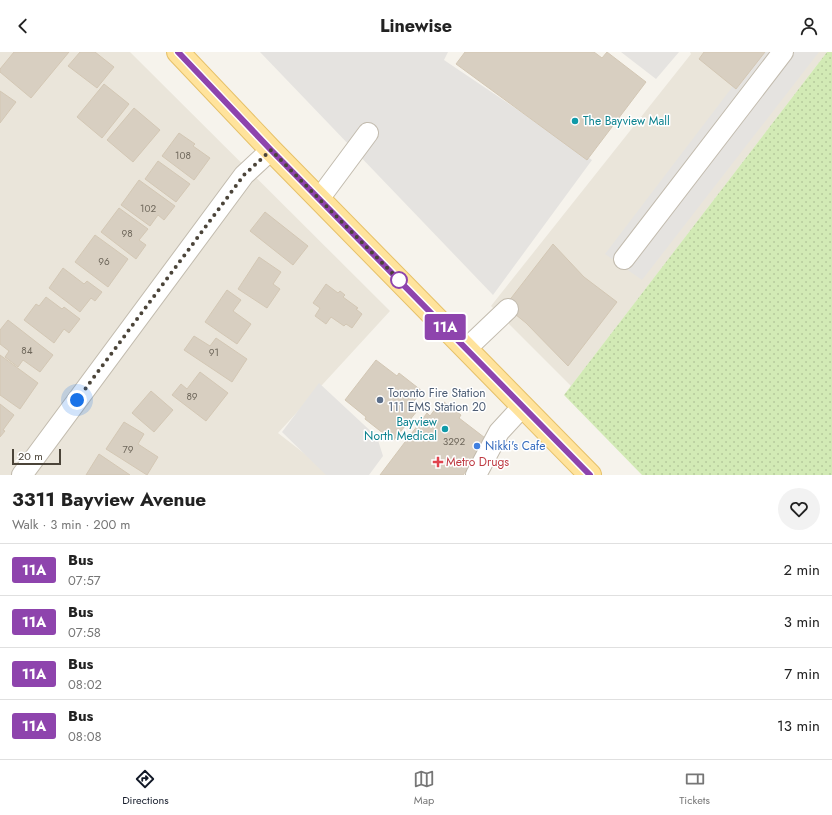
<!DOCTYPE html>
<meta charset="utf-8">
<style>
body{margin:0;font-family:Jost,sans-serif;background:#f2f2f2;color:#222;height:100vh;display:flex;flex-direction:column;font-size:15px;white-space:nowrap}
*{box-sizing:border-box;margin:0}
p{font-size:13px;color:#767676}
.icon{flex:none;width:22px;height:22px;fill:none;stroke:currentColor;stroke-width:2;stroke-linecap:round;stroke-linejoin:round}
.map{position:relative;height:423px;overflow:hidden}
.side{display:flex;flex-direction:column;background:#fff;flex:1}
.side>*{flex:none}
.badge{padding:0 8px;border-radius:3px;font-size:14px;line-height:26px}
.scale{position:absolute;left:12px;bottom:10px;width:49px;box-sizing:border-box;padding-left:4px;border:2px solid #4b4439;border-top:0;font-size:11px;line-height:14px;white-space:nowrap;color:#4b4439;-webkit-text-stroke:3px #fff;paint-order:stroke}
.you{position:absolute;width:20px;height:20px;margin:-10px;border:3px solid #fff;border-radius:50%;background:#1a73e8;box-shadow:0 0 0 6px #1a73e833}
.map>.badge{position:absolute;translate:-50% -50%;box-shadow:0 0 0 2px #fff}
.round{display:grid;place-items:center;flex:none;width:42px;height:42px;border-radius:21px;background:#f2f2f2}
.overview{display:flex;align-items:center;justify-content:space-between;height:68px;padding:0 12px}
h1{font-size:19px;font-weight:700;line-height:30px}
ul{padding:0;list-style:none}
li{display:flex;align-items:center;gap:12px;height:52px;padding:0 12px;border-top:1px solid #e0e0e0}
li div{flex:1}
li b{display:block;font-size:15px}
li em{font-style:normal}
li .badge{min-width:44px;font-weight:700;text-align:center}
header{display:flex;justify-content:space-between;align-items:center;height:52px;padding:0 12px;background:#fff;font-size:18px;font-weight:700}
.tabs{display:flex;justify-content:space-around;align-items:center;height:56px;border-top:1px solid #e0e0e0;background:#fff;font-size:11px;color:#767676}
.tabs a{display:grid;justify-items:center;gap:2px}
.tabs .on{color:#111827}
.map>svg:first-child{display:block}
.residential{fill:#eae5da}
.grass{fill:url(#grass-dots)}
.parking{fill:#e5e3e0}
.building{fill:#d8cfc1;stroke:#d3c7b4}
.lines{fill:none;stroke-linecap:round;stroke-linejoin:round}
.minor-casing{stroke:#c2bbae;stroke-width:22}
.major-casing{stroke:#e6c16a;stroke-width:24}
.minor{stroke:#fff;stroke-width:20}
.major{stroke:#ffe39c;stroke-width:22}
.line-casing{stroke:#fff;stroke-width:9}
.line{stroke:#8e44ad;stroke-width:6}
.walk{stroke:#4b4439;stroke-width:4;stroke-dasharray:0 7.2}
.culture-dot{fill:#0f9aa8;stroke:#fff;stroke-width:1.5}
.stop-dot{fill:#fff;stroke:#8e44ad;stroke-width:2}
.service-dot{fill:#5c6f8a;stroke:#fff;stroke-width:1.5}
.shop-dot{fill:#3f7fe0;stroke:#fff;stroke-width:1.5}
.health-dot{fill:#e0444e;stroke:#fff;stroke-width:1.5}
.labels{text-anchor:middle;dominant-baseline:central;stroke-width:3;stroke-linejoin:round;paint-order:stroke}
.number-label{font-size:10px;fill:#6e675b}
.culture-label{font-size:12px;fill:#0d838f;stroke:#fff;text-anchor:start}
.service-label{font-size:12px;fill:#4e5e75;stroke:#fff;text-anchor:start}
.shop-label{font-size:12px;fill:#366cbe;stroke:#fff;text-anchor:start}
.health-label{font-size:12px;fill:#be3a42;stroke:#fff;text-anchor:start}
</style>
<header><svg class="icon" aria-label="back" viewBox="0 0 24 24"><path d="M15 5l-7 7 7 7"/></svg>Linewise<svg class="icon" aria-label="person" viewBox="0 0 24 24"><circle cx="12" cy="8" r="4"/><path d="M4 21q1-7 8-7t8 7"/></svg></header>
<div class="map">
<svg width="832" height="423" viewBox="0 0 832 423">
<defs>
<pattern id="grass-dots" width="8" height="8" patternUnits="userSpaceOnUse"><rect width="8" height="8" fill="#d2eab5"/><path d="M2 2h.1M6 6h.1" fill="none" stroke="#b6ca9c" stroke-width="1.8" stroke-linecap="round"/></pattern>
</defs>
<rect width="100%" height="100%" fill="#f6f3ec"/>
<path class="residential" d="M0,0H130L390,259L278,381L332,423H0Z
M690,0H827L571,334L491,254L691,2Z"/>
<path class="grass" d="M827,0H832V423H642L564,343Z"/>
<path class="parking" d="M260,0H448L444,8L592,108L493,243Z
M621,0H679L656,27Z
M759,0H819L642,228L605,202Z
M319,331L377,385L383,404L369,423H326L282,380Z"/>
<path class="building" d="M14,0H69L31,46L0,20V17Z
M80,0H95L114,15L97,36L68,14Z
M465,0H594L602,6L607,0L646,30L587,108L456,12Z
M704,0H765L736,37L699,7Z
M104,32L129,52L102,86L77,65Z
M0,39L16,50L0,71Z
M134,56L160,78L133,110L107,88Z
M179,81L195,92L193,94L210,106L194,128L162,104Z
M158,109L190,132L176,150L145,127Z
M139,128L175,154L164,168L158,163L150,174L121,153Z
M119,156L148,177L139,188L146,193L136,207L101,180Z
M265,160L308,194L293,213L250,179Z
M95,183L128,207L108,235L75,210Z
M553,192L584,225L617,250L568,314L526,271L505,254Z
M259,205L281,220L273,232L280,237L267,256L238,237Z
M63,216L84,232L87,229L102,240L95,249L91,246L80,260L49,236Z
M326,232L338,241L340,239L345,243L343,245L358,256L356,257L362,262L352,276L346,272L344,274L331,265L326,272L315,264L320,256L313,251Z
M227,238L241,248L233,259L251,272L237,292L205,270Z
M46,245L62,257L64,255L80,267L69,281L64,277L54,291L24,268L36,252L39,254Z
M8,268L53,303L40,320L23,308L18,315L5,305L9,299L0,292V278Z
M194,284L210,294L216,286L247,307L232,330L184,298Z
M0,303L38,331L20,357L0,343Z
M376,308L397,324L399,321L422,339L414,349L421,354L393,389L365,367L366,365L345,348Z
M200,320L228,341L206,369L172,343L181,332L187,337Z
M151,339L173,358L154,380L132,361Z
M444,350L461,363L459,366L489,389L463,423H380L427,361L430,364L436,356L438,357Z
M0,352L14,363L3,378L5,379L0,385Z
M124,370L144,382L138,392L158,405L147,423L106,397Z
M99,402L130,423H86Z"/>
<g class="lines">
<defs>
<path id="minor" d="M319,147L368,81
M624,207L783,0
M466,297L508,257
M22,423L244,123L271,98
M476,423L499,380L523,354"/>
<path id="major" d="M178,0L271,98L590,423"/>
</defs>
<use href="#minor" class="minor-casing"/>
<use href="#major" class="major-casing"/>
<use href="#minor" class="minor"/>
<use href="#major" class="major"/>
</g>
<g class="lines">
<defs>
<path id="line" d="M178,0L271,98L590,423"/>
</defs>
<use href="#line" class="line-casing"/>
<use href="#line" class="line"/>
<path class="walk" d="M77,348L244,123L271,98L399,228"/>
</g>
<g class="culture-dot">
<circle cx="575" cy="69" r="4"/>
<circle cx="445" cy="377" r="4"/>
</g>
<circle class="stop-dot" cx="399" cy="228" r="8"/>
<circle class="service-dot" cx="380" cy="348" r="4"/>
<circle class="shop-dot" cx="477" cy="394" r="4"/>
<path class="health-dot" d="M436 404h4v4h4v4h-4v4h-4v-4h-4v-4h4z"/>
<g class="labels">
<g class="number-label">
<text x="183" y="103">108</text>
<text x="148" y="156">102</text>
<text x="127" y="181">98</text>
<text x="104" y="209">96</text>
<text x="27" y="298">84</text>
<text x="214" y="300">91</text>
<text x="192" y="344">89</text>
<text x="454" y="389">3292</text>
<text x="128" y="397">79</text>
</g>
<g class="culture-label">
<text x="583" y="69">The Bayview Mall</text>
<text x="437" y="370" text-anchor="end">Bayview<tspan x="437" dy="14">North Medical</tspan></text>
</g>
<g class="service-label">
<text x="388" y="341">Toronto Fire Station<tspan x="388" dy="14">111 EMS Station 20</tspan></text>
</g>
<g class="shop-label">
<text x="485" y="394">Nikki's Cafe</text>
</g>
<g class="health-label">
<text x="446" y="410">Metro Drugs</text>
</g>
</g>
</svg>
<div class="scale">20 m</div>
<div class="you" style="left:77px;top:348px"></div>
<b class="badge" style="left:445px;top:275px;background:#8e44ad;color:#fff">11A</b>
</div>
<section class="side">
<div class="overview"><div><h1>3311 Bayview Avenue</h1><p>Walk · 3 min · 200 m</p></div><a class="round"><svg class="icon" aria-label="heart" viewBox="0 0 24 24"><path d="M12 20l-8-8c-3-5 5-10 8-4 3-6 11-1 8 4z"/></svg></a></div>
<ul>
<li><span class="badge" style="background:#8e44ad;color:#fff">11A</span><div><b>Bus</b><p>07:57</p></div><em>2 min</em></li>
<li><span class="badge" style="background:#8e44ad;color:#fff">11A</span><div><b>Bus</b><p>07:58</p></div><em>3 min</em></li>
<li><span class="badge" style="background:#8e44ad;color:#fff">11A</span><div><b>Bus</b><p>08:02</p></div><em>7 min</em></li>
<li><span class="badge" style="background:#8e44ad;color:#fff">11A</span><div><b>Bus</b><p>08:08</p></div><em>13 min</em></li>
</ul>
</section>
<nav class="tabs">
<a class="on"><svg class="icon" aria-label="directions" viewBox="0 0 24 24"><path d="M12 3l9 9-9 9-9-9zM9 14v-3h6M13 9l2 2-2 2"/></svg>Directions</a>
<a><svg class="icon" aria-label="map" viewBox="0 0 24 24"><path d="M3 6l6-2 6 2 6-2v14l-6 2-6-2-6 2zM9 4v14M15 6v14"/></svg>Map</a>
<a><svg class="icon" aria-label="tickets" viewBox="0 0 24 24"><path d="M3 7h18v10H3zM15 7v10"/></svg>Tickets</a>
</nav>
